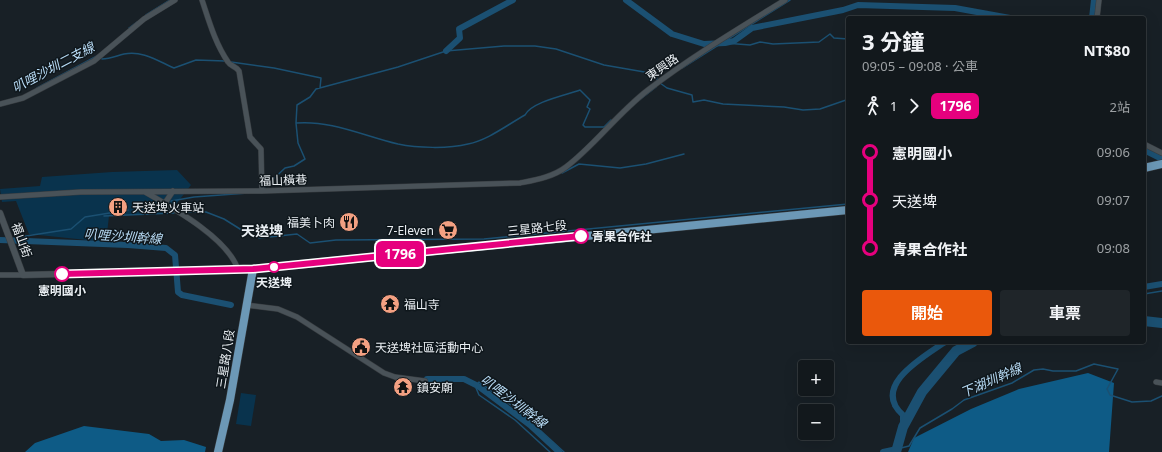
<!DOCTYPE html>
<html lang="zh-TW">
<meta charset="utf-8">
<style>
body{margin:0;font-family:"Noto Sans","Noto Sans TC",sans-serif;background:#1f2529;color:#f1f3f6;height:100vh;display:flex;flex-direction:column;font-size:15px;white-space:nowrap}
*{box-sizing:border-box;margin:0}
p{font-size:13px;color:#9ca0a3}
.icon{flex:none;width:22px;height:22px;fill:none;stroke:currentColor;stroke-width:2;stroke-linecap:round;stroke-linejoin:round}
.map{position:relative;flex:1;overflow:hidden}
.drawer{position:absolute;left:846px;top:16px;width:300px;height:328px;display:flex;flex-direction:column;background:#12181c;border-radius:4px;box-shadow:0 4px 16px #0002,0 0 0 1px #31373b}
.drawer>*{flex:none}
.badge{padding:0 8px;border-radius:6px;font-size:14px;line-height:26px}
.tools{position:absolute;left:798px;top:360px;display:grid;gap:8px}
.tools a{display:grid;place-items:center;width:36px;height:36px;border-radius:4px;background:#12181c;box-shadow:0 4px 16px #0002,0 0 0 1px #31373b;font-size:20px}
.map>.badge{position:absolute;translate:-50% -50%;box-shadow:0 0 0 2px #fff}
.legs{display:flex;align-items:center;gap:6px;height:44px;padding:0 16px;font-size:13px}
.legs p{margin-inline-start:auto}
.summary{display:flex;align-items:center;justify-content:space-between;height:68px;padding:0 16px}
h1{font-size:22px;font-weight:700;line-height:30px}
.button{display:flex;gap:8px;margin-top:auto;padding:8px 16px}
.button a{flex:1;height:46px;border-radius:4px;background:#ea580c;color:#fff;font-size:16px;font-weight:700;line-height:46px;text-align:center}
.button a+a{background:#1f2529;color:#f1f3f6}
ul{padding:0 16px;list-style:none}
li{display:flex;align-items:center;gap:14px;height:48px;font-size:15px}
li i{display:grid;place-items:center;width:6px;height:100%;margin:0 5px;background:currentColor}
li i::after{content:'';width:10px;height:10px;margin:-5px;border:3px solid;border-radius:50%;background:#12181c}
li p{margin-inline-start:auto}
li:first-child i{background:linear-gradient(#0000 50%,currentColor 0)}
li:last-child i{background:linear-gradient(currentColor 50%,#0000 0)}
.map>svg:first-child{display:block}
.green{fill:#09334d;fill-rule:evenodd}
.forest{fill:#0e5b86}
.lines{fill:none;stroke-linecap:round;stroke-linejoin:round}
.stream{stroke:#1b5072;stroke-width:1.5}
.canal{stroke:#1b5072;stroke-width:6}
.river{stroke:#1b5072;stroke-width:10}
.minor-casing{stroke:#373c40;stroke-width:6}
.tertiary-casing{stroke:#373c40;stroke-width:7}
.primary-casing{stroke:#373c40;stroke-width:9}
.minor{stroke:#495258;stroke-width:5}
.tertiary{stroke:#495258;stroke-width:6}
.primary{stroke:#6c98b6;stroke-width:8}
.line-1-casing{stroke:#fff;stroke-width:9}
.line-1{stroke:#e6007e;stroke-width:6}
.stop-1-dot{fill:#fff;stroke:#e6007e;stroke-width:2}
.labels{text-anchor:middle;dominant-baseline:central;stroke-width:3;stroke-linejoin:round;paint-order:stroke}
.street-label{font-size:12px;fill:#eaeff3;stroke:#0f171c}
.poi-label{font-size:12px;fill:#eaeff3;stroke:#0f171c;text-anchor:start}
.stop-label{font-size:12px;font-weight:bold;fill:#eaeff3;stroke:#0f171c}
.water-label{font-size:13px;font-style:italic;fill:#b8dbf5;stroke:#0f171c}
.quarter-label{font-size:14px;font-weight:bold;fill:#eaeff3;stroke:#0f171c}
</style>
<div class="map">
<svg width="1162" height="452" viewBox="0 0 1162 452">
<rect width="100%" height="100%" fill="#182026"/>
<path class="green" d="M177,170L191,185L170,212L109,216L106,242L29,234L16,201L2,202L0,189L40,186L42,177L112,172ZM112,201H124V213H112Z
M241,393L256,395L251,426L236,424Z"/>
<path class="forest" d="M1088,373L1114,383L1109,452H908L914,438L971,409L1019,389Z
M84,426L149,434L161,441L184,440L206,447L205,452H25L35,443Z"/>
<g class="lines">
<path class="stream" d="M146,15L170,0
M129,28L137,22
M725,43L750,45L760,42L773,44L819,42L830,34L834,38L848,39
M102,59C110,59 116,56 124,54C142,50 158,61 174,68L196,60L225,61
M231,62L274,68L321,78L320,88
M682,68L790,0
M660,83L667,88L692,95L693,102L704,100L723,104L784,107L803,110L820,109L846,100L848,104
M37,88L97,56
M637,101H638L656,87
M296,123L297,105L310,97L316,89L398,67L446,51L504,46H535L556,49L604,65L656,74L657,80
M562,173L579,164L620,168L646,164L684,154
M264,188L285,168L294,166L305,159L298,143L296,123C331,120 364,136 398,144C417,148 448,149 468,144C488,140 507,125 525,115C531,102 566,95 580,90L590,100L587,107L590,109L583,125L585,127H604L611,120
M171,201L194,197L248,193
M187,212H206L224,219L248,234L260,238L297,234L310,243L336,240L484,239L848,204
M104,216L174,213
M18,240L26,236L71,229L85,217L128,210
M1144,294L1162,291
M478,383L479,382L518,410L564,452
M477,386L476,388L479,395L515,420L550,452
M893,406H895
M897,449L909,446L920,428L952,409L964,400L1012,383L1034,370L1043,369L1053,371H1076L1094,364L1118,369L1107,389L1110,395L1132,402L1151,401L1162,396"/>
<path class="canal" d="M626,0L672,34L704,44L725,43L734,41L752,28L843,10L858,5L955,8L1010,18
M1092,18L1094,0
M446,51L460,38L459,29L513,0
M1144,150L1162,159
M0,240L128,245L166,248L175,255L178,292L182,295L231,305
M1144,287L1162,284
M427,379H464L478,386L530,425L559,452
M903,427V415C870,386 925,356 945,342
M883,452L897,449"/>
<path class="river" d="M1144,321L1162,323
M896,452L903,427L922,392L956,351L973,342"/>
<defs>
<path id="minor" d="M202,0C209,21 215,43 228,62C230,66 236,66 239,71L250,137L261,149L262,191
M1097,18L1099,0
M0,104L23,98L94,61L144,19L175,0
M1144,144L1162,153
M145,192C173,208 229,239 238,270
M0,197L81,192L262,191L520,183C535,180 553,177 566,167C594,146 618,113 648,90C691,57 738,29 785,0
M165,203L173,191
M0,275H23
M246,305L278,309L297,317L384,373L395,377L425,381
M1156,382L1162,383"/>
<path id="tertiary" d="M0,213L23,275L253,269"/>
<path id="primary" d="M1144,168L1162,164
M218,452L230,400L253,269L848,210"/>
</defs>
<use href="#minor" class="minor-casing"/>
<use href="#tertiary" class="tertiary-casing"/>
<use href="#primary" class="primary-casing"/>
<use href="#minor" class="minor"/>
<use href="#tertiary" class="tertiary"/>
<use href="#primary" class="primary"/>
</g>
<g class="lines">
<defs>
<path id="line-1" d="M62,274L253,269L581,236"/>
</defs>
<use href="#line-1" class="line-1-casing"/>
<use href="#line-1" class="line-1"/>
</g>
<defs>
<symbol id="building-disc" viewBox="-11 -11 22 22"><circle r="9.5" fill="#f3a082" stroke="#0f171c"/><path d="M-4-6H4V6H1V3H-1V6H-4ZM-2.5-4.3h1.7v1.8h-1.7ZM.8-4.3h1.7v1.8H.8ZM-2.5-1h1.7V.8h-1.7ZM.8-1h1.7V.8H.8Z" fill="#111"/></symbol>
<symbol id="restaurant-disc" viewBox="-11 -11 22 22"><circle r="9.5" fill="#f3a082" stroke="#0f171c"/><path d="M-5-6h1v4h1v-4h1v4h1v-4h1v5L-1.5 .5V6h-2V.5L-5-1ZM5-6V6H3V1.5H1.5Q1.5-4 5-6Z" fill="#111"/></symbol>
<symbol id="supermarket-disc" viewBox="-11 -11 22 22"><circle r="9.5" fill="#f3a082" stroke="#0f171c"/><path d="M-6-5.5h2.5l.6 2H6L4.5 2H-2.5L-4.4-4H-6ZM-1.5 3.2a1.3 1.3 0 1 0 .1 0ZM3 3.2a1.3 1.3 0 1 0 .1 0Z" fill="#111"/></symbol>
<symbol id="temple-disc" viewBox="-11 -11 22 22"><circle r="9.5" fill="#f3a082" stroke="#0f171c"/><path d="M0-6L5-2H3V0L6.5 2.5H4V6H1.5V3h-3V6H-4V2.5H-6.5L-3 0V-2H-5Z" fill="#111"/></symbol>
<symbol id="civic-disc" viewBox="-11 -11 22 22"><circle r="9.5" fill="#f3a082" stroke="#0f171c"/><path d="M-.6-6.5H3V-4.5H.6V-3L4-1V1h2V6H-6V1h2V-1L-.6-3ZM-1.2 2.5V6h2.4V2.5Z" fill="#111"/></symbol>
</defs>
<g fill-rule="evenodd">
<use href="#building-disc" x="107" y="196" width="22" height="22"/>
<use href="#restaurant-disc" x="338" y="211" width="22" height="22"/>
<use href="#supermarket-disc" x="437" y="219" width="22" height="22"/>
<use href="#temple-disc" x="379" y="293" width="22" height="22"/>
<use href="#civic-disc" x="350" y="336" width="22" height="22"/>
<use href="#temple-disc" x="392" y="376" width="22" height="22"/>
</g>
<g class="stop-1-dot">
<circle cx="581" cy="236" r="7"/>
<circle cx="274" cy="267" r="5"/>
<circle cx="62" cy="274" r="7"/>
</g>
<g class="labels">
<g class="street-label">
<text transform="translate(662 67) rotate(-35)">東興路</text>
<text transform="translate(283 180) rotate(-2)">福山橫巷</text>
<text transform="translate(537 228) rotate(-6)">三星路七段</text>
<text transform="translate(22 240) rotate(70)">福山街</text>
<text transform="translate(225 359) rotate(-81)">三星路八段</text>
</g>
<g class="poi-label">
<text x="132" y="207">天送埤火車站</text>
<text x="335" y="222" text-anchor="end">福美卜肉</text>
<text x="434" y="230" text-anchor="end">7-Eleven</text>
<text x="404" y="304">福山寺</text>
<text x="375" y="347">天送埤社區活動中心</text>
<text x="417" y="387">鎮安廟</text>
</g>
<g class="stop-label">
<text x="592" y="236" text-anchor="start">青果合作社</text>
<text x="274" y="282">天送埤</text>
<text x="62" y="290">憲明國小</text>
</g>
<g class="water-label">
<text transform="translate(53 67) rotate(-28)">叭哩沙圳二支線</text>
<text transform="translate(123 236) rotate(4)">叭哩沙圳幹線</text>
<text transform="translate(991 380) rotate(-24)">下湖圳幹線</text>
<text transform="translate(514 401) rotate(37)">叭哩沙圳幹線</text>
</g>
<g class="quarter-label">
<text x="262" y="230">天送埤</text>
</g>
</g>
</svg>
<div class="tools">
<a>+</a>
<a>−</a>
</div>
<b class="badge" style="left:400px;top:254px;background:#e6007e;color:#fff">1796</b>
<section class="drawer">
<div class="summary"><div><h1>3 分鐘</h1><p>09:05 – 09:08 · 公車</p></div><b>NT$80</b></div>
<div class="legs"><svg class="icon" aria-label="walk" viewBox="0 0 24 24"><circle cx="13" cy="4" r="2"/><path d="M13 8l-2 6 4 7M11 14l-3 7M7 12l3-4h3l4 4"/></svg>1<svg class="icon" aria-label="forward" viewBox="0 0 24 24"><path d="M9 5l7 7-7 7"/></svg><b class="badge" style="background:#e6007e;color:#fff">1796</b><p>2站</p></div>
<ul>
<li><i style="color:#e6007e"></i><b>憲明國小</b><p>09:06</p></li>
<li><i style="color:#e6007e"></i><span>天送埤</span><p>09:07</p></li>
<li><i style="color:#e6007e"></i><b>青果合作社</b><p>09:08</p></li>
</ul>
<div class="button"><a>開始</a><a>車票</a></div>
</section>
</div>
